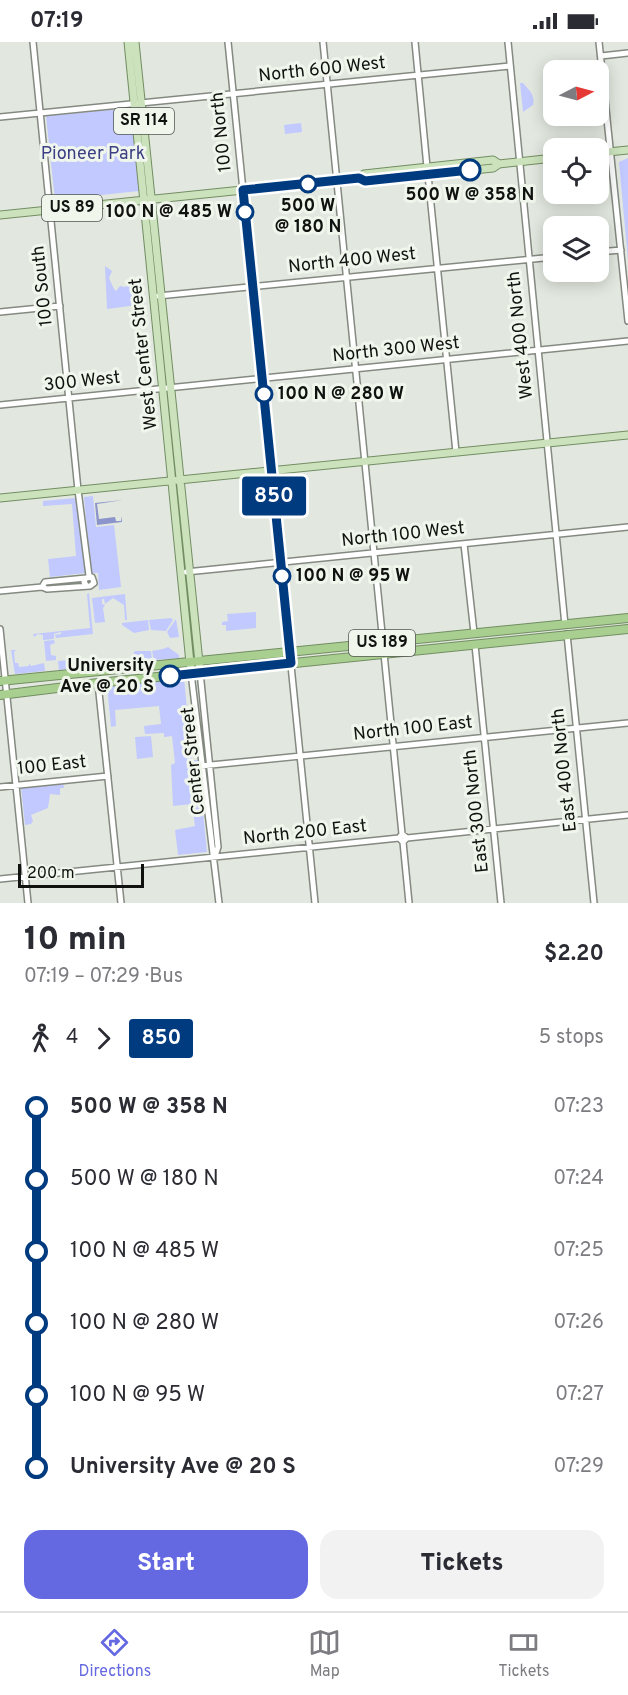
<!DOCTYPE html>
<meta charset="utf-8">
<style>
body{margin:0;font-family:Overpass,sans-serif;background:#f2f2f3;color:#2b2b33;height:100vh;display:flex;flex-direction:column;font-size:22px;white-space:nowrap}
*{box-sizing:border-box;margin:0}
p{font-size:20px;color:#7c7c81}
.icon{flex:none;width:33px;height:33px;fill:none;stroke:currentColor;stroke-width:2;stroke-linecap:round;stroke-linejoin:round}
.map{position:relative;height:861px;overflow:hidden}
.panel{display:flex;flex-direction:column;background:#fff;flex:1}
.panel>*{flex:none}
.badge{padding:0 12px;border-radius:4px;font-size:21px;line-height:39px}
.needle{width:39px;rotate:84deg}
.controls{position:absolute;left:543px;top:18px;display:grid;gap:12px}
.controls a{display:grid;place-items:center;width:66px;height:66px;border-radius:12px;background:#fff;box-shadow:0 3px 15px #0003;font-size:30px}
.scale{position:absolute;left:18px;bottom:15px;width:126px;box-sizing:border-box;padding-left:6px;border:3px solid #10120f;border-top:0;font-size:16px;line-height:21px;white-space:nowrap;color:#10120f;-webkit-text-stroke:4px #f0f6ec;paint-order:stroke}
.map>.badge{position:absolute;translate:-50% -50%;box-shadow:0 0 0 3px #fff}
.legs{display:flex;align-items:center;gap:9px;height:66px;padding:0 24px;font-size:20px}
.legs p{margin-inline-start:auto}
.head{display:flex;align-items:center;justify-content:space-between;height:102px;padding:0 24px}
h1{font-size:33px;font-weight:800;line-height:45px}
.primary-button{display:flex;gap:12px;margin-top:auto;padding:12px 24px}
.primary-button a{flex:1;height:69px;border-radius:18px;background:#6468e1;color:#fff;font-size:24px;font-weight:800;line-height:69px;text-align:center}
.primary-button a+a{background:#f2f2f3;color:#2b2b33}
ul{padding:0 24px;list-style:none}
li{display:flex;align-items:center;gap:21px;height:72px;font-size:22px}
li i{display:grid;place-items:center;width:9px;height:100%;margin:0 8px;background:currentColor}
li i::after{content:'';width:15px;height:15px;margin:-8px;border:4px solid;border-radius:50%;background:#fff}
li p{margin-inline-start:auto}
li:first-child i{background:linear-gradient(#0000 50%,currentColor 0)}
li:last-child i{background:linear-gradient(currentColor 50%,#0000 0)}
.status{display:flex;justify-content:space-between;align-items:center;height:42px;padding:0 30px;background:#fff;direction:ltr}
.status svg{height:16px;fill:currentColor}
.dock{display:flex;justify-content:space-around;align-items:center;height:84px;border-top:2px solid #e1e1e2;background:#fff;font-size:16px;color:#7c7c81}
.dock a{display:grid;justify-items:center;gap:3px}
.dock .selected{color:#6468e1}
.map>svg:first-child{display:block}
.green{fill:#c1c9fe}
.water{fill:#8c94cc}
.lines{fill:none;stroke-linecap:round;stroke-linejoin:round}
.minor-casing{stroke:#848a81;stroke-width:8}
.major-casing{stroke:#738d63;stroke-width:9}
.highway-casing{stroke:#738d63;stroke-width:10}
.minor{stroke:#fff;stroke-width:5}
.major{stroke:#cbe2bc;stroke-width:7}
.highway{stroke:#a8cf90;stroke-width:8}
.line-1-casing{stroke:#fff;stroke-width:14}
.line-1{stroke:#003b80;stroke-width:9}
.stop-1-dot{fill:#fff;stroke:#003b80;stroke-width:3}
.labels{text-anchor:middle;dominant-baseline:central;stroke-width:6;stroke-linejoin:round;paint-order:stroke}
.shield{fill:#f0f6ec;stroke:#535651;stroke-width:1.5}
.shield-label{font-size:16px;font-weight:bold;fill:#10120f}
.street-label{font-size:18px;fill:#10120f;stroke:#f0f6ec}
.park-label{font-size:18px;fill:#3b3f83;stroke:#f0f6ec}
.stop-label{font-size:18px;font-weight:bold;fill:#10120f;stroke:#f0f6ec}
</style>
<div class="status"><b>07:19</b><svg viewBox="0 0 49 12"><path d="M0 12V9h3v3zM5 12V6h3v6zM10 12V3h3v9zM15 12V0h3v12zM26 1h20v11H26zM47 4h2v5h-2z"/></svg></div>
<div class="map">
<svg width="628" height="861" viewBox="0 0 628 861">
<rect width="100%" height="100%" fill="#e2e8df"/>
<path class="green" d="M520,41H523C530,49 535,53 533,63L523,70Z
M131,66L139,149L55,158L46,74Z
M301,81L302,90L285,92L284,83Z
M628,116V218L619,120Z
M105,224L112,229L109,236L114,247L116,249L120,244L125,245L129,243L145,257V262L107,267Z
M93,454L96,485L114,483L121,545L99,548L98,531H91L84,455Z
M75,456L77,458L85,531L50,535L48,517L76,514L72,462L43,464V459Z
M89,551L93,592L56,596L55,593L61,592V590L54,592V597L43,598V593L38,592L34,595L33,592L90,586L87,552Z
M125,552L127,578H125L124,563L113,556L105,562L104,557H102V562L105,563L103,566L105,580L95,581L92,556Z
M256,570V586L226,589V583H222V580L228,579L227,572Z
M171,576L173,578L166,589L151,588L149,578Z
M176,577L179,595L170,596L167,590Z
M148,578L149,588L134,591L122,583V581Z
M54,598L55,601L50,603L51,613L56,614V618L46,619L44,599Z
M168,605L179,613V616L154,618L152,609L163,607Z
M11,608H16L14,610L15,621H18L19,625L29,624V621L31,624L44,621L45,629L15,632Z
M135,609H151L152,618L122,621L131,616Z
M96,616V622L94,624L59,628L58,619Z
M184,636L192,718H198L207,810L178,813L175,788L195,784L192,762L173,764L171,723L175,721L172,694L164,695V691L145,692L144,684L161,682L159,664L115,668L116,684L111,685L107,644Z
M151,694L153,715L137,717L135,695Z
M63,741L64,746H60V753L50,752L48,766L31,773L33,779L31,782L25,783L21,745Z"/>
<path class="water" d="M123,458L97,462L99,477L115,475L116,479H121L122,474V480L97,483L95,461Z"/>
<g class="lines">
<defs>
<path id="minor" d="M33,0L78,448L89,534
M228,0L315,861
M323,0L402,792
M415,0L427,125
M508,0L565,583
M599,0L628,279
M601,14L628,11
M0,75L510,24
M428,133L456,410
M598,210L621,208
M158,254L554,215
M0,270L60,264
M0,363L628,299
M464,502L474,591
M186,530L628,485
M42,545L45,540L86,536
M0,549L42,545L47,547L90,544L94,541L92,535L86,536L84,540L86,543
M0,587L28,861
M567,592L594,861
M475,603L501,861
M200,630L218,805L215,814
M191,631L219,861
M98,641L121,861
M201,724L628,681
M0,745L108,734
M407,796L628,773
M403,800L409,861
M0,837L399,796L402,792L407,796L403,800L399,796"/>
<path id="major" d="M128,0L191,631
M135,0L200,630
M598,111L628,108
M359,136L364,132L493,118L499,122
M0,173L359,136L365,139L493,126L499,122L554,116
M0,456L628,393"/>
<path id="highway" d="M0,639L628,576
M0,653L98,641L628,587"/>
</defs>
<use href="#minor" class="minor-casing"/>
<use href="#major" class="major-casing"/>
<use href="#highway" class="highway-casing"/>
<use href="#minor" class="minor"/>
<use href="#major" class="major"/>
<use href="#highway" class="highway"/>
</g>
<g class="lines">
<defs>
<path id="line-1" d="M170,634L291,621L243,148L359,136L365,139L470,128"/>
</defs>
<use href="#line-1" class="line-1-casing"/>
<use href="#line-1" class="line-1"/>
</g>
<g class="stop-1-dot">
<circle cx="470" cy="128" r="10"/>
<circle cx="308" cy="142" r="8"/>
<circle cx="245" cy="170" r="8"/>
<circle cx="264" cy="352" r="8"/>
<circle cx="282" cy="534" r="8"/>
<circle cx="170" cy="634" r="10"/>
</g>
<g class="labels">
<g class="shield">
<rect x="114" y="66" width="60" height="26" rx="4.5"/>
<rect x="42" y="153" width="60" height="26" rx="4.5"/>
<rect x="349" y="588" width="66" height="26" rx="4.5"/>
</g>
<g class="shield-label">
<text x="144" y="79">SR 114</text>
<text x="72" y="166">US 89</text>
<text x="382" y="601">US 189</text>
</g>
<g class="street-label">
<text transform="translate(322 28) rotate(-6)">North 600 West</text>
<text transform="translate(222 90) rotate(-96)">100 North</text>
<text transform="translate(352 219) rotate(-6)">North 400 West</text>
<text transform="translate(43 244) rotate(-96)">100 South</text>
<text transform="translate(521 293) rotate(-96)">West 400 North</text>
<text transform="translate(396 308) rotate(-6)">North 300 West</text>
<text transform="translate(144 312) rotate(-96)">West Center Street</text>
<text transform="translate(82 340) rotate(-6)">300 West</text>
<text transform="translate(403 493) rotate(-6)">North 100 West</text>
<text transform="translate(413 687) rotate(-6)">North 100 East</text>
<text transform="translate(194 719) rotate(-96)">Center Street</text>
<text transform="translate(52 724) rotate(-6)">100 East</text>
<text transform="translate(565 728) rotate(-96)">East 400 North</text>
<text transform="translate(477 769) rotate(-96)">East 300 North</text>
<text transform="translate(305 791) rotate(-6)">North 200 East</text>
</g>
<g class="park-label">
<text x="93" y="112">Pioneer Park</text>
</g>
<g class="stop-label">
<text x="470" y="153">500 W @ 358 N</text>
<text x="308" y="164">500 W<tspan x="308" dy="21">@ 180 N</tspan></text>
<text x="232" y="170" text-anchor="end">100 N @ 485 W</text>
<text x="278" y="352" text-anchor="start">100 N @ 280 W</text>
<text x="296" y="534" text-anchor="start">100 N @ 95 W</text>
<text x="154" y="624" text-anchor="end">University<tspan x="154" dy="21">Ave @ 20 S</tspan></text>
</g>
</g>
</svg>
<div class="controls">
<a><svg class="needle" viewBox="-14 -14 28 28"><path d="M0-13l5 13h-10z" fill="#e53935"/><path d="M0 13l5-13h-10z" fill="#7c7c81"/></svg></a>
<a><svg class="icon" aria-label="locate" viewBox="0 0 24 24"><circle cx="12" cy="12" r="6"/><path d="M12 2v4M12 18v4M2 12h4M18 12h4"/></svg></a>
<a><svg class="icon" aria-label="layers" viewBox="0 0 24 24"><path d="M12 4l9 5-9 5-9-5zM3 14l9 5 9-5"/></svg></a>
</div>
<div class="scale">200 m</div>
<b class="badge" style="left:274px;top:454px;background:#003b80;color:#fff">850</b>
</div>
<section class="panel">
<div class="head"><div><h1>10 min</h1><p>07:19 – 07:29 · Bus</p></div><b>$2.20</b></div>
<div class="legs"><svg class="icon" aria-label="walk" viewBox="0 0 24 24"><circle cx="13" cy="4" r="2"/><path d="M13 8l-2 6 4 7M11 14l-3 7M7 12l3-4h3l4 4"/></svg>4<svg class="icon" aria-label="forward" viewBox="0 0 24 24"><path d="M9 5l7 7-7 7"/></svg><b class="badge" style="background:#003b80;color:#fff">850</b><p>5 stops</p></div>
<ul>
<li><i style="color:#003b80"></i><b>500 W @ 358 N</b><p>07:23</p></li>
<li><i style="color:#003b80"></i><span>500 W @ 180 N</span><p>07:24</p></li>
<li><i style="color:#003b80"></i><span>100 N @ 485 W</span><p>07:25</p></li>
<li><i style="color:#003b80"></i><span>100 N @ 280 W</span><p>07:26</p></li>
<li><i style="color:#003b80"></i><span>100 N @ 95 W</span><p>07:27</p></li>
<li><i style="color:#003b80"></i><b>University Ave @ 20 S</b><p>07:29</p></li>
</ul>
<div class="primary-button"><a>Start</a><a>Tickets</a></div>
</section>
<nav class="dock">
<a class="selected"><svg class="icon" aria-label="directions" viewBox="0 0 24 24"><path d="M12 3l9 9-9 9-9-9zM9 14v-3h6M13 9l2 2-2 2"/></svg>Directions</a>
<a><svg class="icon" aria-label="map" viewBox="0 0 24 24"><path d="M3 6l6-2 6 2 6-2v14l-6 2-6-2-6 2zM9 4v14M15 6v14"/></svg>Map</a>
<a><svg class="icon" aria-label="tickets" viewBox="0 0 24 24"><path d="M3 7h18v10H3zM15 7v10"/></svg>Tickets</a>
</nav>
